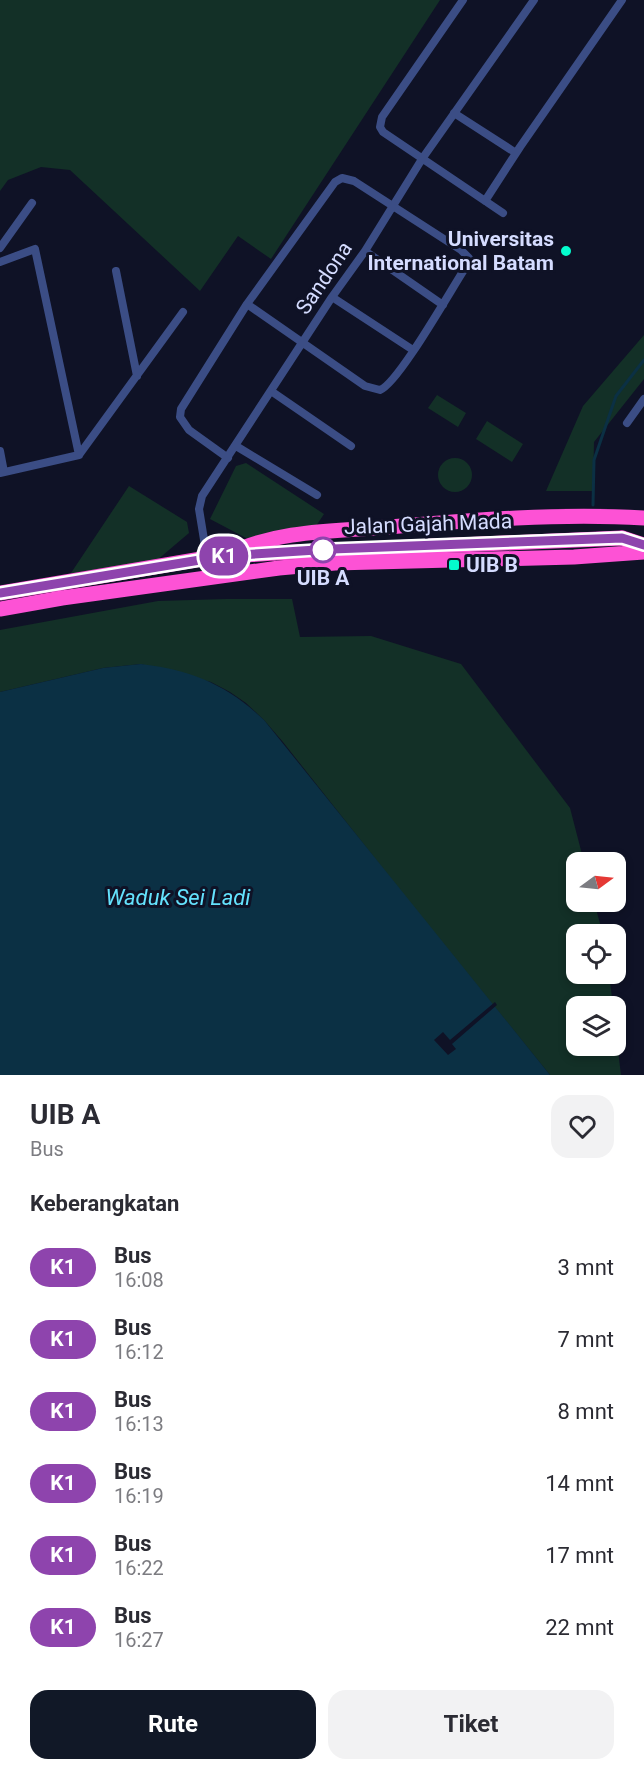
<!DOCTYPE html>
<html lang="id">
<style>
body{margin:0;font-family:Roboto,sans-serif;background:#f2f2f3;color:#2b2b33;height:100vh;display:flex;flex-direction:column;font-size:22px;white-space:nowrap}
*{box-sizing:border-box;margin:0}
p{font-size:20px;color:#7c7c81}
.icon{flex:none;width:33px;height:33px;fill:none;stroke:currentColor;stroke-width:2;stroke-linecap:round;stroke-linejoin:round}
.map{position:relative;height:1075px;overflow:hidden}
.details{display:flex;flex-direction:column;background:#fff;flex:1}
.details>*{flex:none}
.badge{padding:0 12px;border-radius:20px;font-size:21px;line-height:39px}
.needle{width:39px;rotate:75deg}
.tools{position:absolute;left:566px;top:852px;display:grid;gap:12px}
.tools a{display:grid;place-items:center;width:60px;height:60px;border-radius:12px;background:#fff;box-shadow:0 3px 9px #0003;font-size:30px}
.map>.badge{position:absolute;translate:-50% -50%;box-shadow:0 0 0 3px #fff}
h2{padding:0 30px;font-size:22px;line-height:54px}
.round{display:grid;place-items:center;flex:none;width:63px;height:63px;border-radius:18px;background:#f2f2f3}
.headline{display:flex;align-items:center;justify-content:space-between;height:102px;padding:0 30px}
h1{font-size:28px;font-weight:700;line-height:45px}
.cta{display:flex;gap:12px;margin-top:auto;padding:12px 30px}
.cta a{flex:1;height:69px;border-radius:18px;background:#111827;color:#fff;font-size:24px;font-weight:700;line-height:69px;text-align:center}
.cta a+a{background:#f2f2f3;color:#2b2b33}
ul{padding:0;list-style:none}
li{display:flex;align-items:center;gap:18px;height:72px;padding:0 30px}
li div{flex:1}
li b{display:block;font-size:22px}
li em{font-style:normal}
li .badge{min-width:66px;font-weight:700;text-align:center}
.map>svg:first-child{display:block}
.green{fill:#133027}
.water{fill:#0b3044}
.pier{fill:#0f1226}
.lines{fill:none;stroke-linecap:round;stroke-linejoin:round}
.stream{stroke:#0b3044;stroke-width:3}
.street{stroke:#3b4d85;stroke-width:8}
.highway{stroke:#fd52d5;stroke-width:15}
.highway-bridge{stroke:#fd52d5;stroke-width:15}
.line-casing{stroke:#fff;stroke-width:14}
.line{stroke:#8e44ad;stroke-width:9}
.poi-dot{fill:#04fccd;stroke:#0f1226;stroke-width:2}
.stop-dot{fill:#fff;stroke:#8e44ad;stroke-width:3}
.labels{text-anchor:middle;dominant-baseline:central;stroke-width:6;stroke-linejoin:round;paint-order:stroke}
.poi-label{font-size:21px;font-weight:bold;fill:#d5dcff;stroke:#0f1226;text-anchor:end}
.street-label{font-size:21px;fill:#d5dcff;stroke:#0f1226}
.stop-label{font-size:21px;font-weight:bold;fill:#d5dcff;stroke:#0f1226}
.water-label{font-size:22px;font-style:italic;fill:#64e2fd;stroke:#0f1226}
</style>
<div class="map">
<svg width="644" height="1075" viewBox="0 0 644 1075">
<rect width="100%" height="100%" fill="#0f1226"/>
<path class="green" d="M0,0H440L271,259L238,236L200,291L70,170L41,167L8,180L0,191Z
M644,335V379L594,442L593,491H546L583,406Z
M437,395L466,413L458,427L428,408Z
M487,421L523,444L512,462L476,439Z
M438 475a17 17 0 1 1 34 0a17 17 0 1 1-34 0Z
M246,463L324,514L314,529L246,538L210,519L236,466Z
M129,486L187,522L189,533L156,561L69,576Z
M226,599H292L300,637L371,636L461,664L570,808L584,862H576V902H594L603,934H576V974H609L613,1006H576V1046H615V1026L621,1075H550L415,909L283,742L264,720L246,703L230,692L211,682L141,664L103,668L0,692V630L158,601Z"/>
<path class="water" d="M141,664C192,670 227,685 264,720L550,1075H0V692L103,668Z"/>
<path class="pier" d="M495,1002L497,1005L452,1044L456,1049L448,1055L434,1040L443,1032L450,1040Z"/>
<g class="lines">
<path class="stream" d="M593,505L594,460L616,396L644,360"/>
<path class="street" d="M463,0L382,117L380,127L383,132L503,213
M454,113L516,153
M485,201L520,147L622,0
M0,248L32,203
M365,251L443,305
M0,262L35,249L79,455
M116,271L137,376
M332,297L413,350
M271,391L351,446
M627,423L644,399
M236,446L317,495
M0,451L4,472
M228,458L189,430L180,417L181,409L247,304L335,182L342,178L354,181L461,250L469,258V262C454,284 399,383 380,390L365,386L247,304
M0,473L79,455L183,312
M207,558L199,509L202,496L332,297L365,251L422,159L534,0"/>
<path class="highway" d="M622,538L644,545
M224,556C275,530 334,531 389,527C474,520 559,513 644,518
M0,593L207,558L274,553
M0,609L62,598L279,568L335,563L574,557L644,552"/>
<path class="highway-bridge" d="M274,553L622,538"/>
</g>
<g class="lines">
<defs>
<path id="line" d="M0,593L224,556L332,549L622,538L644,545"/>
</defs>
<use href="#line" class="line-casing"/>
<use href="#line" class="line"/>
</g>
<g class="poi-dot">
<circle cx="566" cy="251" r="6"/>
<rect x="448" y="559" width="12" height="12" rx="3"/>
</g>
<circle class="stop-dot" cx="323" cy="550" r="12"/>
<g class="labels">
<g class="poi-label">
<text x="554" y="239">Universitas<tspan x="554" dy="24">International Batam</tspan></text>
<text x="466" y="565" text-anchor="start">UIB B</text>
</g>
<g class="street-label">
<text transform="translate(324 278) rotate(-56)">Sandona</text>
<text transform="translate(428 524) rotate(-2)">Jalan Gajah Mada</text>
</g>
<g class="stop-label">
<text x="323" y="578">UIB A</text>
</g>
<g class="water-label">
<text x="178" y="897">Waduk Sei Ladi</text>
</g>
</g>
</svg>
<div class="tools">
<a><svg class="needle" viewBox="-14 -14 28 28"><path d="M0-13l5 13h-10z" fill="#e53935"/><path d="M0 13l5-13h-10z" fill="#7c7c81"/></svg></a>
<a><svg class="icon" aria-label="locate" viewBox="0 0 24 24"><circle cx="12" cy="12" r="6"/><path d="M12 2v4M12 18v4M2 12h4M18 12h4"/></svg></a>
<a><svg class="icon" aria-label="layers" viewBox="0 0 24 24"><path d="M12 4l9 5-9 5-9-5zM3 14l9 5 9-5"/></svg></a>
</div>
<b class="badge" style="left:224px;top:556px;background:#8e44ad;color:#fff">K1</b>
</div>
<section class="details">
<div class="headline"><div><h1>UIB A</h1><p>Bus</p></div><a class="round"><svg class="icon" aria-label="heart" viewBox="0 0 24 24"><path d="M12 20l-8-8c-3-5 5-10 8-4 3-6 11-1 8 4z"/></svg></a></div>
<h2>Keberangkatan</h2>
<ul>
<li><span class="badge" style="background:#8e44ad;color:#fff">K1</span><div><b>Bus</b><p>16:08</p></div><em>3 mnt</em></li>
<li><span class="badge" style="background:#8e44ad;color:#fff">K1</span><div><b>Bus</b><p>16:12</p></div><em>7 mnt</em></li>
<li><span class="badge" style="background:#8e44ad;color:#fff">K1</span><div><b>Bus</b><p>16:13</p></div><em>8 mnt</em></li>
<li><span class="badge" style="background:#8e44ad;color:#fff">K1</span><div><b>Bus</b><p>16:19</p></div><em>14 mnt</em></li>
<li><span class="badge" style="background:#8e44ad;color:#fff">K1</span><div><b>Bus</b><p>16:22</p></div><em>17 mnt</em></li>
<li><span class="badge" style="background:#8e44ad;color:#fff">K1</span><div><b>Bus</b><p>16:27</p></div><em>22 mnt</em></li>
</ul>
<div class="cta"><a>Rute</a><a>Tiket</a></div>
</section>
